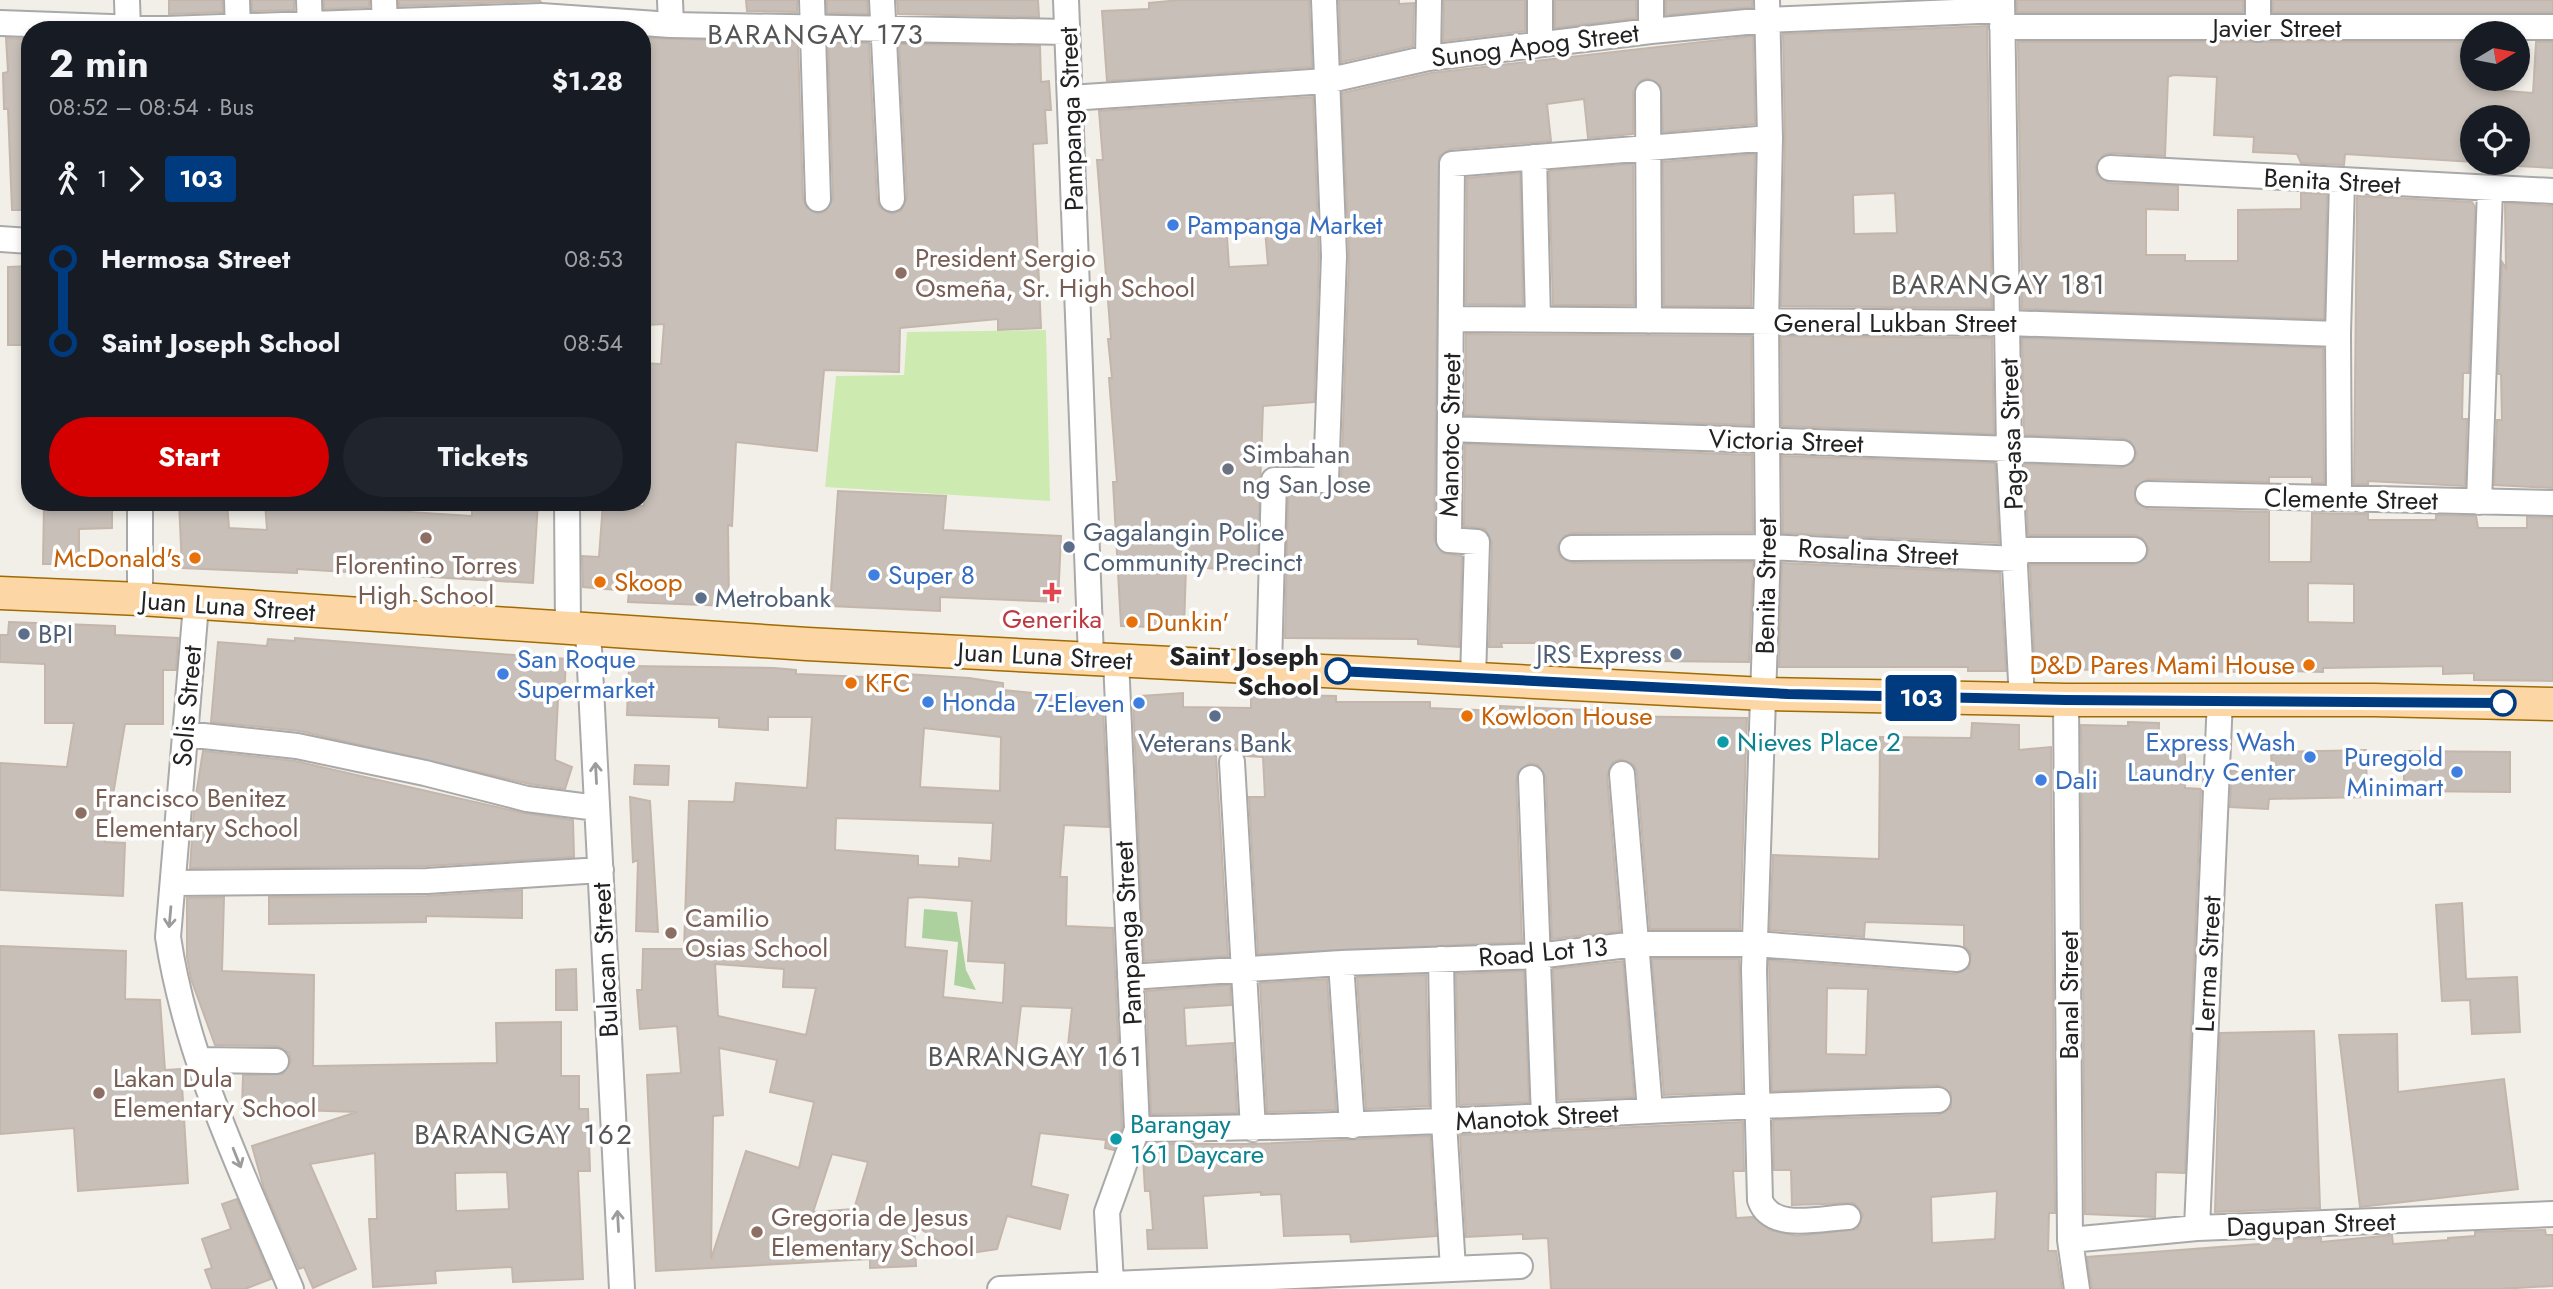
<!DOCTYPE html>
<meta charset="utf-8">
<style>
body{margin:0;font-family:Jost,sans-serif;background:#20242c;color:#f1f3f6;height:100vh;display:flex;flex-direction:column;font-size:26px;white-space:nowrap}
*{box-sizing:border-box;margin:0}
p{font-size:23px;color:#9ea1a6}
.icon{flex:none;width:38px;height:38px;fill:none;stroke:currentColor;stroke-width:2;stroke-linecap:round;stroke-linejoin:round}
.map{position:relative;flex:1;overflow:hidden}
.sheet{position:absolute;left:21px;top:21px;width:630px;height:490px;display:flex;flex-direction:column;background:#171b24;border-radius:28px;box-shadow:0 4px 10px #0003}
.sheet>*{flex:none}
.badge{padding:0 14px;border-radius:5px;font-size:24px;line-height:46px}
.needle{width:46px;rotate:80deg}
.controls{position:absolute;left:2460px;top:21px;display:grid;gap:14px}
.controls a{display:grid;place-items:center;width:70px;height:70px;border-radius:50%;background:#171b24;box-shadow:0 4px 10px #0003;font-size:35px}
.map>.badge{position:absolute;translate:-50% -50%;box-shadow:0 0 0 4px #fff}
.legs{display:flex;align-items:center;gap:10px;height:77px;padding:0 28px;font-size:23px}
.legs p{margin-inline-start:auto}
.head{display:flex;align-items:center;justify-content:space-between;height:119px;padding:0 28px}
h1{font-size:38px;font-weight:700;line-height:52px}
.primary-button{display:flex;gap:14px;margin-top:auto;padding:14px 28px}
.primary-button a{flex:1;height:80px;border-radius:42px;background:#d40000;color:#fff;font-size:28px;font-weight:700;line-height:80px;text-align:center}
.primary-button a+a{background:#20242c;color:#f1f3f6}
ul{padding:0 28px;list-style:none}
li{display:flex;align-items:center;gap:24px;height:84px;font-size:26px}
li i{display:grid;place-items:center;width:10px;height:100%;margin:0 9px;background:currentColor}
li i::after{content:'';width:18px;height:18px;margin:-9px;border:5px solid;border-radius:50%;background:#171b24}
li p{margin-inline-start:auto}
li:first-child i{background:linear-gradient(#0000 50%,currentColor 0)}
li:last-child i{background:linear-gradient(currentColor 50%,#0000 0)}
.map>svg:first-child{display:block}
.grass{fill:#cdebb0}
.forest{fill:#add19e}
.building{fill:#c7bfb8;stroke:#c4b6ab;stroke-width:2;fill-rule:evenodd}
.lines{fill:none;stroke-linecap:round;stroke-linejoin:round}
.minor-casing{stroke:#a9a9a9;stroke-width:28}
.major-casing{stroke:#a06b00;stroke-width:35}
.minor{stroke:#fff;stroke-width:24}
.major{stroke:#fcd6a4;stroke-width:32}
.oneway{stroke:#9c9c9c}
.line-1-casing{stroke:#fff;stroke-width:16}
.line-1{stroke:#003b80;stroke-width:10}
.shop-dot{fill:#3f7fe0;stroke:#fff;stroke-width:2.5}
.education-dot{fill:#8d6e63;stroke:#fff;stroke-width:2.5}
.worship-dot{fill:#6b7280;stroke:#fff;stroke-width:2.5}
.service-dot{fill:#5c6f8a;stroke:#fff;stroke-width:2.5}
.food-dot{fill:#e8710a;stroke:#fff;stroke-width:2.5}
.health-dot{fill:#e0444e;stroke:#fff;stroke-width:2.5}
.stop-1-dot{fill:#fff;stroke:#003b80;stroke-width:3.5}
.culture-dot{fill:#0f9aa8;stroke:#fff;stroke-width:2.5}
.labels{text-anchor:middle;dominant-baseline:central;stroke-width:7;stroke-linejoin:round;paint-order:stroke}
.street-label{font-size:26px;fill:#222;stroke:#fff}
.shop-label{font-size:26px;fill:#366cbe;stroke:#fff;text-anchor:start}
.education-label{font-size:26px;fill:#785e54;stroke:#fff;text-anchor:start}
.worship-label{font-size:26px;fill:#5b616d;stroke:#fff;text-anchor:start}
.service-label{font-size:26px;fill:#4e5e75;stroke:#fff;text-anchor:start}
.food-label{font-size:26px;fill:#c56008;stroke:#fff;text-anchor:start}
.health-label{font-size:26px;fill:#be3a42;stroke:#fff}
.stop-label{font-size:26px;font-weight:bold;fill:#222;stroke:#fff;text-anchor:end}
.culture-label{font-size:26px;fill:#0d838f;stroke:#fff;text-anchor:start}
.neighbourhood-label{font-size:28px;letter-spacing:2px;fill:#555;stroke:#fff}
</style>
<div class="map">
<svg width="2553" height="1289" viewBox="0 0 2553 1289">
<rect width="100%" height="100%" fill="#f2efe9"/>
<path class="grass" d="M1046,330L1050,501L825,487L836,376L904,375L907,332Z"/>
<path class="forest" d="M924,909L957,912L966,970L976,990L954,985L958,942L922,938Z"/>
<path class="building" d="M169,0H222L223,12L169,14Z
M252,0H294V10L252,11Z
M324,0H369V7L324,9Z
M399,0H539L540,1L399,6Z
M746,0H797V12L747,11Z
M827,0H867L868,14L827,13Z
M897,0H1038L1039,17L898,14Z
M1180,0H1309L1312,67L1107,81L1102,11L1149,9V3Z
M1339,0H1399V4L1414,3L1413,46L1341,62Z
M1444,0H1525V31L1443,41Z
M1555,0H1636V18L1555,28Z
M1666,0H1752V7L1666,15Z
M2017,0H2243V12H2017Z
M2273,0H2553V12H2273Z
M1987,26L1992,308L1781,306L1785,138L1783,34ZM1895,193L1897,233L1854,234L1853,195Z
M1753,36L1755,124L1663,132L1661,86L1647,78L1640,81L1633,92V134L1588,138L1584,99L1547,104L1551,141L1451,149L1439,156L1434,540L1442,553L1462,556L1459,647L1418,644V639L1285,638L1288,495L1333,493L1341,481L1349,257L1342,93L1431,73Z
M6,38L30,39V210H12L8,109H4L3,73L8,72Z
M642,38L798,42L803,199L806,207L818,214L826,211L833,199L828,43H869L877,200L880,208L892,214L901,211L907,198L899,44L1040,46L1041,82L1049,81L1051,110H1045L1047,143L1033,144L1041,328L998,330V319L900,328L899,372L824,370L817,451L736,442L732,526L728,525L729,606L628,602L629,591L583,587L582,556L599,557L603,503L644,506L647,463H642V363L661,364L664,324L648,325L647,306H642Z
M2018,42H2473V79H2494L2493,90L2533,93L2536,42H2553V168L2518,166V117H2473V162L2345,154L2344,165L2301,163L2297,154L2253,152L2254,137L2214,135L2217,77L2173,75L2168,77L2165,156L2110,153L2103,155L2095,167L2097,175L2109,183L2178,186V210L2146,209V255H2185V261H2238V210L2301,209V193L2327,194L2324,319L2022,309Z
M1313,97L1319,256L1314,402L1263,406L1257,571L1186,567L1184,628L1121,626L1113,482H1117L1109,378H1112L1108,339H1111L1097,160H1103L1099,111ZM1264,218L1268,265L1229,267L1226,221Z
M1755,154L1751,306H1664L1663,162Z
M1633,164L1634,305H1553L1549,171Z
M1520,173L1523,305L1466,304L1467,178Z
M2357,196L2472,202L2475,207L2469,373H2463L2462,419H2467L2465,486L2368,481V484H2354Z
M2505,203L2553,206V488L2494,485L2497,420H2502L2501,374H2498L2502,262L2506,268Z
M30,266V345H8V267Z
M1466,334L1751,336L1752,425L1465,415Z
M1781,336L1992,338L1994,434L1782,426Z
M2022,338L2323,348L2324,483H2312V477H2269V482L2148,479L2135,487V502L2148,509L2269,512V562H2311L2312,513L2368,514V520H2436V515L2476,516L2478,528H2527V517L2553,518V681L2474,680V673L2443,674V666L2323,668V672L2286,671V668L2246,667V672L2035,669L2030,565H2134L2146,558L2149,549L2142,538L2134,535H2028L2025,464L2122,468L2134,461L2137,453L2130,441L2123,438L2024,435ZM2308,583L2354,584V623L2308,622Z
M1465,444L1752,455L1753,532L1572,533L1564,536L1557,547L1560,556L1572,563L1753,562L1749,662L1651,661V654L1612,653V658L1570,656V652L1540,650V643H1501L1502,647H1489L1492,542L1485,529L1464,526Z
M1782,456L1995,463L1999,543L1783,533Z
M838,491L946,496L943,530L1061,536L1058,602L940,597V611L830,606Z
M44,502H112V528L79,529V564H43Z
M179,502H227L229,528L267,530L265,502H327L331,507L472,516V502H538L533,583L297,569V573L182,568Z
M1782,563L2000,573L2006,671H1968V667H1779Z
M9,622L115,626V635L178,638L176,670H163V724H125L105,842L125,843L123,896L0,890V763L67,767L74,723H45V664L0,662V635H8Z
M295,638L566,659L564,699H558L555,760L572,767L565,789L530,784L300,731L211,722L218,642L267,646L268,639L295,641Z
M629,666L774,668L796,670V674L889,678L890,673L969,678L1003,683V690L1091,699L1103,709L1109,827L1064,825L1060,877H1067L1066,926L1113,928L1122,1127L1114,1150L1105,1148L1106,1140L1040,1133L1031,1186L1068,1195L1060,1229L1007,1216L997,1249L958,1255L914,1224L916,1266L870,1268V1259L656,1271L647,1075L681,1073L677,1026L640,1029L637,990H642L643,949H684L689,801L734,802L736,783L807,788L812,717H768V730L719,727V718L627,715ZM924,728L1001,737L1000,791L920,787ZM836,818L993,823L991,861L959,858V867L918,865V856L835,850ZM919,897L972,901L968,961L1005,963L1003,1003L943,997L947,951L905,947L908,898ZM715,964L784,969L783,987L816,988L806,1035L718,1016ZM1021,1006L1072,1008L1066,1064L1015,1057ZM719,1048L777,1060L770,1092L814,1102L799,1168L746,1151L711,1259L713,1116L723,1115ZM832,1154L868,1162L854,1209L813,1212Z
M1183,693V707L1251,708V694L1336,696V702H1430V708L1500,711V706L1606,711V716L1747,718L1740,929H1650L1637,773L1634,765L1621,759L1613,762L1607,775L1620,931L1552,939L1546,777L1538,765L1530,763L1518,771L1516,779L1522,942L1258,954L1249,797H1265L1263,757L1245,756L1239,749L1232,747L1216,755L1228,956L1144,961L1133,701L1140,696Z
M2128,722L2159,723L2158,750L2185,751V788L2201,789L2185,1173L2156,1172L2155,1217L2085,1214L2081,725L2128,726Z
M1972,723L2019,725V750L2051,747L2055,1213H2049L2048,1251H2056L2062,1289H1551L1548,1238L1523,1239V1234L1466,1237L1460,1135L1743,1122L1744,1171H1733L1736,1218L1753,1217L1770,1230L1797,1236L1857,1229L1863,1215L1854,1203L1792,1205L1791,1170H1774L1773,1120L1938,1115L1951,1108V1093L1938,1085L1772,1091L1769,960L1956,974L1969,968L1971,953L1964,946V925L1865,922L1864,937L1770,930L1773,855L1879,859L1880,737L1971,738ZM1827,988L1868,989L1866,1055L1826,1054ZM1997,1191L1995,1239L1932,1243L1931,1197Z
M2366,750L2367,797L2269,799L2268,809L2230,807L2232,771L2272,772L2271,752Z
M203,751L295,761L523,813L573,820L574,857L426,866L190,868L194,807Z
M2404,751L2510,752V792L2404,791Z
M635,765L669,766L668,785L634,784Z
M630,797L650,801L658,932L636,931L638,860L633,862Z
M522,890V918L426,916V922L269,924V897L427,896Z
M224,897L222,971L314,975L313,1066L497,1063L496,1023L561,1022V1076H579V1109H588L590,1171H578L583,1279L513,1282L512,1267L435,1271L436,1283L373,1287L369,1219H377L375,1153L310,1164L356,1269L313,1288L304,1267L299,1269L264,1189L252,1146L357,1112L242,1108L243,1075L283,1074L291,1061L289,1053L277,1046L215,1045L191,979L187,957V898ZM507,1172L509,1209L456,1211L455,1173Z
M2462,903L2466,979L2517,977L2520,1032L2472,1034L2470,1000L2442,1001L2436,905Z
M0,946L126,951L125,999L160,1000L165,1070L181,1069L188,1183L78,1191L74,1128L0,1134Z
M1652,959H1739L1742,1092L1664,1095Z
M1623,961L1634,1097L1558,1100L1553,969Z
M576,969L577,1010H556V970Z
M1524,971L1529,1102L1459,1105L1456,974Z
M1426,975L1429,1106L1366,1109L1357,977Z
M1327,979L1336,1110L1267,1112L1260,983Z
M1230,985L1231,1005L1184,1008L1186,1046L1233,1043L1237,1113L1151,1114L1146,991Z
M2314,1031L2320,1208L2215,1212L2220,1033Z
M2397,1034L2398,1092L2504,1079L2518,1189L2360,1207L2339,1035Z
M1430,1136L1436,1236L1351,1242L1350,1234L1284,1236L1281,1194L1261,1195V1192L1203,1196L1207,1248L1148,1249L1147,1230H1153L1150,1191H1145L1143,1156L1147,1144H1253Z
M237,1199L271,1279L245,1289H212L205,1270L212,1268L202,1239L231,1229L222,1204Z
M2545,1230L2546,1235H2553V1286L2498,1289H2092L2087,1257L2259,1244V1240L2321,1238V1242L2392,1235L2393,1244L2448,1240V1238L2475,1236V1232Z"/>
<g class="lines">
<defs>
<path id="minor" d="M127,0L128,30
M237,0L238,30
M309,0L310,30
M384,0L385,30
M670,0L671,25
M812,0L818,199
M882,0L892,199
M1066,0L1091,658
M1540,0V44
M1767,0L1770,138L1766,323L1768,547L1754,970L1760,1200C1771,1232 1821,1218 1848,1217
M2002,0L2009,451L2022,700
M2258,0V29
M0,23L166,29L541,16L671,25L1067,32
M2002,27H2553
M1651,31V0
M1428,58L1429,0
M1648,93L1649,321
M1070,98L1326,81L1428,58L1651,31L1768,20L2002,10
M1534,157L1538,319
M2110,168L2553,191
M0,239L30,241
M1452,319L2007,323L2338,334
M1450,429L2122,453
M2148,494L2553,503
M2339,498L2338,334L2342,182
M140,502V599
M567,502L568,627
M2479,502L2490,190
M1572,548L1768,547L2016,559
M2016,550H2134
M196,605L168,937C186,1059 244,1176 291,1289
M588,630L622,1289
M1269,667L1274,480H1326L1334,256L1324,0
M1473,679L1477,542L1449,540L1452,164L1770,138
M2066,700L2070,1240L2077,1289
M185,734L297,746L425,773L527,799L597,808
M1232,762L1253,1129
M1622,774L1650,1110
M1531,778L1544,1117
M173,883L427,881L601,870
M1441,959L1444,1122L1453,1269
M1341,963L1352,1126
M1130,977L1341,963L1537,956L1636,944H1755L1957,959
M201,1060L276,1061
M1137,1129C1404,1128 1671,1106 1938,1100
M2197,1228L2220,699
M2070,1240L2197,1228L2553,1214
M1111,1284L1107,1212L1137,1129L1116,660
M1000,1289L1520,1266"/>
<path id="major" d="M0,593L140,599L807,644L1764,694L2066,700H2374L2553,704"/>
</defs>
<use href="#minor" class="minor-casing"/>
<use href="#major" class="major-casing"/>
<use href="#minor" class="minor"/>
<use href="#major" class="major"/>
</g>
<defs><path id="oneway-shaft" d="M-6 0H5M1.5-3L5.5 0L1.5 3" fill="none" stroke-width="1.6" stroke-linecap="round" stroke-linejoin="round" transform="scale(1.75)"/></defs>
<g class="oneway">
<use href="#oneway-shaft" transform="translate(596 773) rotate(-93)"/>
<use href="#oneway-shaft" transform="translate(170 917) rotate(95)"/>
<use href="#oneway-shaft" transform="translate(237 1158) rotate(68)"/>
<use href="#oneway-shaft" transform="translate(618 1221) rotate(-93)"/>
</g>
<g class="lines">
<defs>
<path id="line-1" d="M1338,671L1788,694L2066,700L2503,703"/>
</defs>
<use href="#line-1" class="line-1-casing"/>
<use href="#line-1" class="line-1"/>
</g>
<g class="shop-dot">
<circle cx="1173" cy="225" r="7"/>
<circle cx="874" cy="575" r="7"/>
<circle cx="503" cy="674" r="7"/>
<circle cx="928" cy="702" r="7"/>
<circle cx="1139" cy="703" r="7"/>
<circle cx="2310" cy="757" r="7"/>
<circle cx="2457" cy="772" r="7"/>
<circle cx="2041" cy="780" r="7"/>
</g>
<g class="education-dot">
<circle cx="901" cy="273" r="7"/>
<circle cx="426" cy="538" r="7"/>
<circle cx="81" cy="813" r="7"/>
<circle cx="671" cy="933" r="7"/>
<circle cx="99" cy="1093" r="7"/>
<circle cx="757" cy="1232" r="7"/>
</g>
<circle class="worship-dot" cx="1228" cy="469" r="7"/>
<g class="service-dot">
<circle cx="1069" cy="547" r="7"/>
<circle cx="701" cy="598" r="7"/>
<circle cx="24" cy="634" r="7"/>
<circle cx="1676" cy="654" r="7"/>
<circle cx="1215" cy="716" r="7"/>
</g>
<g class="food-dot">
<circle cx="195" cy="558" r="7"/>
<circle cx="600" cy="582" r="7"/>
<circle cx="1132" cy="622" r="7"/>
<circle cx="2309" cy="665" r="7"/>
<circle cx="851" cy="683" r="7"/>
<circle cx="1467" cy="716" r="7"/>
</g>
<path class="health-dot" d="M1048.5 581.5h7v7h7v7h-7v7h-7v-7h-7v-7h7z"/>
<g class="stop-1-dot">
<circle cx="1338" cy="671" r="12"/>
<circle cx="2503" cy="703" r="12"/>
</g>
<g class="culture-dot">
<circle cx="1723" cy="742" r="7"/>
<circle cx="1116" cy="1139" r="7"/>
</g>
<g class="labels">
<g class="street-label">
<text x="2277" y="28">Javier Street</text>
<text transform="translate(1535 45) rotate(-7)">Sunog Apog Street</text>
<text transform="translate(1071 119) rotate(-92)">Pampanga Street</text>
<text transform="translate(2332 181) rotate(3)">Benita Street</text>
<text x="1895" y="323">General Lukban Street</text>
<text transform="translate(2011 434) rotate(-92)">Pag-asa Street</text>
<text transform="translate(1450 435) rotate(-89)">Manotoc Street</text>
<text transform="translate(1786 441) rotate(2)">Victoria Street</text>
<text transform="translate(2351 499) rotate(1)">Clemente Street</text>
<text transform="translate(1878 552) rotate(3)">Rosalina Street</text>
<text transform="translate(1766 586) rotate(-89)">Benita Street</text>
<text transform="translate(228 606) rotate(4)">Juan Luna Street</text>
<text transform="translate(1045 656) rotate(3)">Juan Luna Street</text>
<text transform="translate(187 706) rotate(-85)">Solis Street</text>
<text transform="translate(1128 933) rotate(-93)">Pampanga Street</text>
<text transform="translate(1543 952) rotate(-5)">Road Lot 13</text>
<text transform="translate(605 960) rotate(-93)">Bulacan Street</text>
<text transform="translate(2208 964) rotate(-87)">Lerma Street</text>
<text transform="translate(2069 995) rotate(-90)">Banal Street</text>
<text transform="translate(1537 1117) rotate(-3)">Manotok Street</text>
<text transform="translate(2311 1224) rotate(-2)">Dagupan Street</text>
</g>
<g class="shop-label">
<text x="1187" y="225">Pampanga Market</text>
<text x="888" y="575">Super 8</text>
<text x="517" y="659">San Roque<tspan x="517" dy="30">Supermarket</tspan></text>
<text x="942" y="702">Honda</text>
<text x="1125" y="703" text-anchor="end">7-Eleven</text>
<text x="2296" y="742" text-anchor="end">Express Wash<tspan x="2296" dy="30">Laundry Center</tspan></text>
<text x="2443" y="757" text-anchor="end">Puregold<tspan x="2443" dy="30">Minimart</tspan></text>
<text x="2055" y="780">Dali</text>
</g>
<g class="education-label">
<text x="915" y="258">President Sergio<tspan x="915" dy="30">Osmeña, Sr. High School</tspan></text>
<text x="426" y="565" text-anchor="middle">Florentino Torres<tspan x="426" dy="30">High School</tspan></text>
<text x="95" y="798">Francisco Benitez<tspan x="95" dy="30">Elementary School</tspan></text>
<text x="685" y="918">Camilio<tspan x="685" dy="30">Osias School</tspan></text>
<text x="113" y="1078">Lakan Dula<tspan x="113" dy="30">Elementary School</tspan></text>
<text x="771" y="1217">Gregoria de Jesus<tspan x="771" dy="30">Elementary School</tspan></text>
</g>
<g class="worship-label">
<text x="1242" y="454">Simbahan<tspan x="1242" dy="30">ng San Jose</tspan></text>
</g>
<g class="service-label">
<text x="1083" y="532">Gagalangin Police<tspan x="1083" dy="30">Community Precinct</tspan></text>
<text x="715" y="598">Metrobank</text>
<text x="38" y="634">BPI</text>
<text x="1662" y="654" text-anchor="end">JRS Express</text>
<text x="1215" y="743" text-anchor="middle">Veterans Bank</text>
</g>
<g class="food-label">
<text x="181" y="558" text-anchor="end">McDonald's</text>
<text x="614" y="582">Skoop</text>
<text x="1146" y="622">Dunkin'</text>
<text x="2295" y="665" text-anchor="end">D&amp;D Pares Mami House</text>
<text x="865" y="683">KFC</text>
<text x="1481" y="716">Kowloon House</text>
</g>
<g class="health-label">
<text x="1052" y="619">Generika</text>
</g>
<g class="stop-label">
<text x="1319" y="656">Saint Joseph<tspan x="1319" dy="30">School</tspan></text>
</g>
<g class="culture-label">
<text x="1737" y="742">Nieves Place 2</text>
<text x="1130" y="1124">Barangay<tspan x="1130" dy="30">161 Daycare</tspan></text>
</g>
<g class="neighbourhood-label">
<text x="816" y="34">BARANGAY 173</text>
<text x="1999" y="284">BARANGAY 181</text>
<text x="1036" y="1056">BARANGAY 161</text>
<text x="524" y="1134">BARANGAY 162</text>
</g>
</g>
</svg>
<div class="controls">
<a><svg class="needle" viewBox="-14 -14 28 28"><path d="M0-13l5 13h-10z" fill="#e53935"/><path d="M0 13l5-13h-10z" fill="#9ea1a6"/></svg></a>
<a><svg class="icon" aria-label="locate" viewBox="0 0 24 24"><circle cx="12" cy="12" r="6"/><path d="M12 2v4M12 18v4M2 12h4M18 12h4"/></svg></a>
</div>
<b class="badge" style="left:1921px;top:698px;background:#003b80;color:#fff">103</b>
<section class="sheet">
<div class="head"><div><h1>2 min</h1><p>08:52 – 08:54 · Bus</p></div><b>$1.28</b></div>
<div class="legs"><svg class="icon" aria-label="walk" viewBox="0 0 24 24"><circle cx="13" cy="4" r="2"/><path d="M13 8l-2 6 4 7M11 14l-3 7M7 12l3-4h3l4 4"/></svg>1<svg class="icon" aria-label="forward" viewBox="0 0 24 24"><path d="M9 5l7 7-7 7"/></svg><b class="badge" style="background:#003b80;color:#fff">103</b></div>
<ul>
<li><i style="color:#003b80"></i><b>Hermosa Street</b><p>08:53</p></li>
<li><i style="color:#003b80"></i><b>Saint Joseph School</b><p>08:54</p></li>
</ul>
<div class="primary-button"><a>Start</a><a>Tickets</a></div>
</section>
</div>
